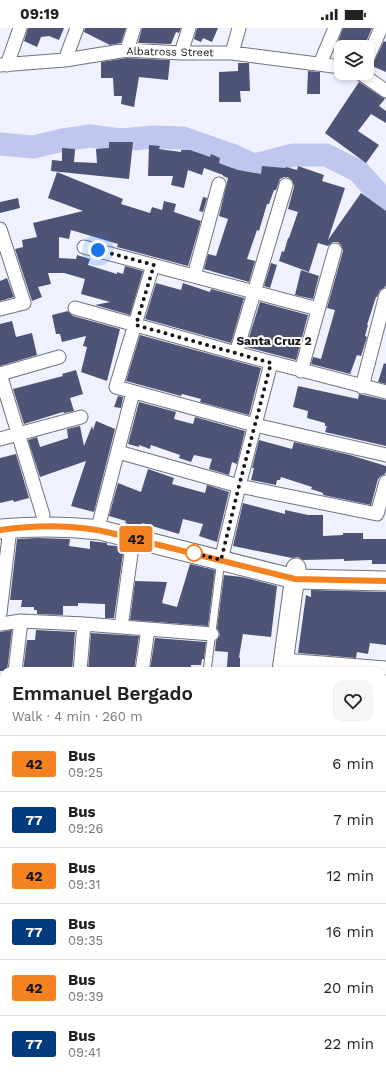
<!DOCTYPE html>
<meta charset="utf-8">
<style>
body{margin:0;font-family:"Work Sans",sans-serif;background:#f6f6f6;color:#222;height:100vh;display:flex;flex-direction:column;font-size:15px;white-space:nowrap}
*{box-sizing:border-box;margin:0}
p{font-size:13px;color:#767676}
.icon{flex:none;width:22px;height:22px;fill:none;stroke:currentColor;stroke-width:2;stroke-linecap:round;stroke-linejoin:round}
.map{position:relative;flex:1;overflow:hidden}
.side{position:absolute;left:0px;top:639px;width:386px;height:412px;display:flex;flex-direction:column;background:#fff;border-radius:12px 12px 0 0;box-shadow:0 2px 6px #0003}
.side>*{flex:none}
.badge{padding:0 8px;border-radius:3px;font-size:14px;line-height:26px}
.fabs{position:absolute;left:334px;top:12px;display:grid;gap:8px}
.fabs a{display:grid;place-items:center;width:40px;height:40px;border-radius:8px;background:#fff;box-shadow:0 2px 6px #0003;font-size:20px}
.you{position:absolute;width:20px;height:20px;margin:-10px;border:3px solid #fff;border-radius:50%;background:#1a73e8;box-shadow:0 0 0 6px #1a73e833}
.map>.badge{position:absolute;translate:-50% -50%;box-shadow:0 0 0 2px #fff}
.round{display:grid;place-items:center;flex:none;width:42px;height:42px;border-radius:12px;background:#f6f6f6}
.headline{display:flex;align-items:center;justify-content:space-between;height:68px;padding:0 12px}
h1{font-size:19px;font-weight:600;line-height:30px}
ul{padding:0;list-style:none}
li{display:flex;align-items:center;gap:12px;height:56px;padding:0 12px;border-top:1px solid #e0e0e0}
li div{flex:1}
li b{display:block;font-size:15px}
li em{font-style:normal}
li .badge{min-width:44px;font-weight:700;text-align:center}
.status{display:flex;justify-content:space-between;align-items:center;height:28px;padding:0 20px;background:#fff;direction:ltr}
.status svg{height:11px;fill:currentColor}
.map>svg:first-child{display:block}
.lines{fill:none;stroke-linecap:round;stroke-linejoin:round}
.river{stroke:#bfc7ef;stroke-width:23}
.building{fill:#4d5476}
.lane-casing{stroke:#6f727e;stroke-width:9}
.street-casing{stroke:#6f727e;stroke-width:15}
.secondary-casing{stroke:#6f727e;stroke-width:21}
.lane{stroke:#fff;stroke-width:7}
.street{stroke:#fff;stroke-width:13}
.secondary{stroke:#fff;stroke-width:19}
.line-casing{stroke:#fff;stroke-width:9}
.line{stroke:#f58220;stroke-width:6}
.walk{stroke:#15161b;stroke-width:4;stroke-dasharray:0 7.2}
.stop-dot{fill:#fff;stroke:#f58220;stroke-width:2}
.labels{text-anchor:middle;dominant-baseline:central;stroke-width:4;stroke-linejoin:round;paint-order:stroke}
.street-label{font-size:11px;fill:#15161b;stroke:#fff}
.neighbourhood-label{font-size:12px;font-weight:bold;fill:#15161b;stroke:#fff}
</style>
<div class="status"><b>09:19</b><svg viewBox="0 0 49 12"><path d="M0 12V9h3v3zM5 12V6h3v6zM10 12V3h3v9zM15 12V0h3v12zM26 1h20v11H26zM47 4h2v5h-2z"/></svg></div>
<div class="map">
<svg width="386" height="1051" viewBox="0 0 386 1051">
<rect width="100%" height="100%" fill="#eff2fe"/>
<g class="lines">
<path class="river" d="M0,116L33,119L63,112L90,108L120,112L154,109L183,110L232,127L254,137L293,127H326L358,143L386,174"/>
</g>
<path class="building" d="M28,0H64L59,12L49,8L41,9L37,19L24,13Z
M85,0H126L121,15L110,17L84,4Z
M142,0H181L179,5L176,4L171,16L138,15Z
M197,0H218L212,14L203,10L201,14L194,11Z
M343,0H372L364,19H336Z
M384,13L386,14V44L372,38Z
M127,30L170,32L168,52L139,49L134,79L121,76L122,68H114L113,50H101V34Z
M238,35H249L250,63H240L241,74H219V44L238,43Z
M308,43L320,44V66H307Z
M359,54L385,71L379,78L386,83V95L371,86L358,103L379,117L366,135L325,105Z
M109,114H133L129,151L51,143L52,132L62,133V120L75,121L74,134L97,135L96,121L109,120Z
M149,117L160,118L159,121L181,124V122H190L210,129L211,126L220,130L219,135L238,142L261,146L262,138L285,140L286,139L297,142L298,138L324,147L322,153L345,160L328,212L361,165L386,183V257L385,259L380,262L377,269H376L367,297H368L365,308L367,309L361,328L357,327L350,346L311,336L313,329L321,331L335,282L327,280L343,223L341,217L338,214H333L328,218L318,215L309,244L279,233L282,223L284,224L288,210H289L298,184L288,181L294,159L292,152L288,149H284L280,151L276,162H274L269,176H267L259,203L257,202L247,231L255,233L249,254L204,241L208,226L216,228L228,191L219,188L228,150L223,148V147L204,140L202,147L188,142L184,160L171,157L173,148H148Z
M57,144L123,171L121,176L150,185L152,179L162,182L164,173L176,176L174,184L201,193L188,238L117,219L118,216L71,202L69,211L59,209V230L76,231L77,227L90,231L88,237L117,246V244L123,246L125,238L143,243L130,287L95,277L110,274L81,266L85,251L64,245H48L51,256L38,259L42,269L32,273L15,221L23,219L22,212L37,209L33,195L83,183L48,170Z
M203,169L207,170L203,184L199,183Z
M18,170L20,180L0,185V174Z
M271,235L277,237L270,260L264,258Z
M301,242L319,248L313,271L295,267Z
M7,250L14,269L0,273V253Z
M156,255L181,262L183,255L210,264L211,261L244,270L231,315L145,291Z
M260,274L308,287L296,332L246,319Z
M68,283L73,288L120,301L107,353L81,344L87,319L83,318L86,308L62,314L60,306H56L52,287Z
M12,293L16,309L32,305L37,327L0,338V296Z
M140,307L261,340L249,387L200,374L201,371L182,366L181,368L126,353Z
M384,335L386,336V356L378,354Z
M76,342L83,366L70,370L74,383L64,385L63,384L24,396L13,361L63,348L62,346Z
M298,358L358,371L359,366L386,372V418L325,404L327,398H325V395L307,390L308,383L293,379Z
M118,368L123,369L121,380L114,379Z
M139,374L176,384L174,391L193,396L195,389L245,403L237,436L232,434L229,447L209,441L212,431L194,427L191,434L179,430L180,427L151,417L150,421L139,417V419L128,416Z
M96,393L115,401L94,484L71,478L86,433L40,449L28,412L37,409L40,419L68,410L67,401L80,398L84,418L92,398L93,402Z
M259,412L292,421L294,414L350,427L386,438V443L385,446L381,448L378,451L371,477L323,467V465L311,461L312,459L281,449L280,452H277L276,457L251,452L254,440H252Z
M16,426L29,470L14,474L13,472L0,475V430Z
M148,441L174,450L172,456L205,465L207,457L229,464L217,514L199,508L203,496L183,491L179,506L142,495L141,500L125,495L126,493L109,488L118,455L141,464Z
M243,475L285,486V482L308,487H323V508L343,507V505H363V511H386V536H372V532L344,533V531L303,532L298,529L292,530L233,518Z
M38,510L70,511L69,518L90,521V513L107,515V517L124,519L114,590H105V576L78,575V578H63V587L37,586V582H34V579H21L22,572H10L17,511Z
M190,536L215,542L208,598L130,592L135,553L167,554L162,575L177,579Z
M224,547L242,549L277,558L271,609L243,606L239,629L240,630V640L227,639L228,624L215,623L216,613L220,607L217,600Z
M311,562L386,564V617L370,615L368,626L357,624L356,630L298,625L306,567L311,569Z
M12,602L7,643H0V604Z
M36,602L75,604L72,643H23L27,612H35Z
M91,605L139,608L134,643H88Z
M155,610L206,614L204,631H202L201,637H191V643H167L150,641Z"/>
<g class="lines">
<defs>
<path id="lane" d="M207,643L221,532"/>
<path id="street" d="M127,22L134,0
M181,25L189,0
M232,25L239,0
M65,32L77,0
M367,32L381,0
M320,36L335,0
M0,37L65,32L127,22L181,25H232L341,39
M7,37L20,0
M360,45L386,63
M0,201L24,275L0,281
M84,219L318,281
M153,237L116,359L255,397L386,427
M194,248L219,156
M75,280L236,325L386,364
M236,325L286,157
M301,343L335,222
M0,346L43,487
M0,346L59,329
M362,359L386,267
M0,411L81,389
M118,424L239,458L377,486L386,454
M100,492L133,364
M221,532L239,458L271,335
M0,585L10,500
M0,596L21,593L84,596L212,606
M121,599L133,511
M284,632L386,640
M15,643L21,593
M80,643L84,596
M142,643L148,601
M0,753L4,723
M382,767L386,768
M382,845L386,842
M0,863L4,864
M0,931H4
M382,1030L386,1027
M150,1047L153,1051
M36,1051L43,1047
M213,1051L220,1047"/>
<path id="secondary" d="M0,501C34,498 66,498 100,502L295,551L386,553
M282,643L296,540
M379,1047L382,1051"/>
</defs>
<use href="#lane" class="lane-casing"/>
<use href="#street" class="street-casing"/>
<use href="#secondary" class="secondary-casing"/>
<use href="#lane" class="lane"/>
<use href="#street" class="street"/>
<use href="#secondary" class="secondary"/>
</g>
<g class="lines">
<defs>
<path id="line" d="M0,502C37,497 74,496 111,505L295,551L386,553"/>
</defs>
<use href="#line" class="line-casing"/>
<use href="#line" class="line"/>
<path class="walk" d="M98,222L154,237L136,297L271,335L239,458L221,532L194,525"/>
</g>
<circle class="stop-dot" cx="194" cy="525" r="8"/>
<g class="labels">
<g class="street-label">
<text transform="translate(170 24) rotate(1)">Albatross Street</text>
</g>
<g class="neighbourhood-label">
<text x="274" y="313">Santa Cruz 2</text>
</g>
</g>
</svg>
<div class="fabs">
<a><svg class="icon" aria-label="layers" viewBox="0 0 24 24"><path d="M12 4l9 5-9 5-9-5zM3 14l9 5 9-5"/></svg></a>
</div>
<div class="you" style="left:98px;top:222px"></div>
<b class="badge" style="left:136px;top:511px;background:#f58220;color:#111">42</b>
<section class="side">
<div class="headline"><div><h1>Emmanuel Bergado</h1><p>Walk · 4 min · 260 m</p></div><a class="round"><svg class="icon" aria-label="heart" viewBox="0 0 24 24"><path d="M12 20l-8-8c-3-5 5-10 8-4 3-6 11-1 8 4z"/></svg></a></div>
<ul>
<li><span class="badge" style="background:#f58220;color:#111">42</span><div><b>Bus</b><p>09:25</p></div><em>6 min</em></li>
<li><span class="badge" style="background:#003b80;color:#fff">77</span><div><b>Bus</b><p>09:26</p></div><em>7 min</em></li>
<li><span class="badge" style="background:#f58220;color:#111">42</span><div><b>Bus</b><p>09:31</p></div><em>12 min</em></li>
<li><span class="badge" style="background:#003b80;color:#fff">77</span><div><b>Bus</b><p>09:35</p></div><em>16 min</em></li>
<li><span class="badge" style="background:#f58220;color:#111">42</span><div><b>Bus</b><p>09:39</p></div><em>20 min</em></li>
<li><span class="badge" style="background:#003b80;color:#fff">77</span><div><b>Bus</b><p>09:41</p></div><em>22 min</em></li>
</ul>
</section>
</div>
